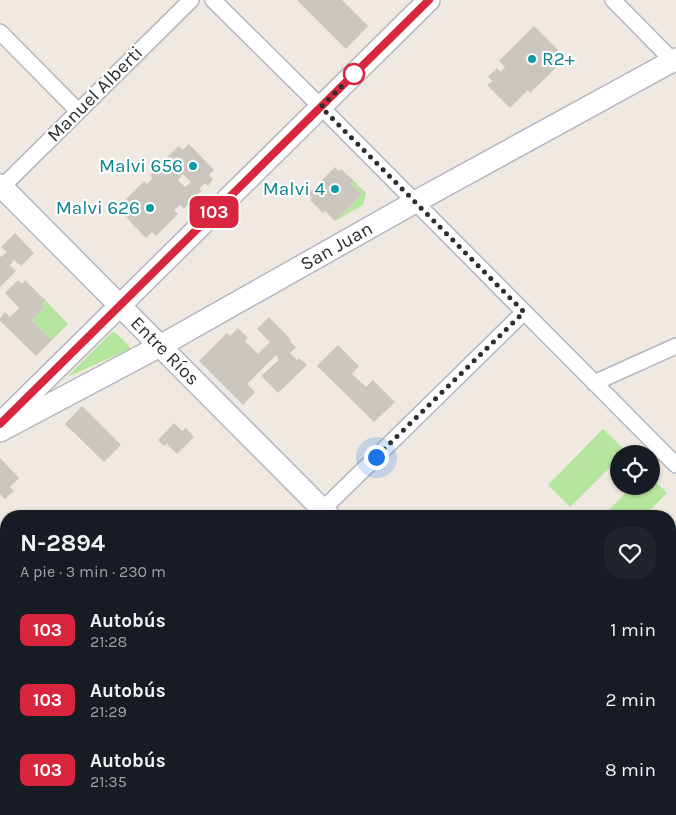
<!DOCTYPE html>
<html lang="es">
<meta charset="utf-8">
<style>
body{margin:0;font-family:Karla,sans-serif;background:#20242c;color:#f1f3f6;height:100vh;display:flex;flex-direction:column;font-size:19px;white-space:nowrap}
*{box-sizing:border-box;margin:0}
p{font-size:16px;color:#9ea1a6}
.icon{flex:none;width:28px;height:28px;fill:none;stroke:currentColor;stroke-width:2;stroke-linecap:round;stroke-linejoin:round}
.map{position:relative;flex:1;overflow:hidden}
.side{position:absolute;left:0px;top:510px;width:676px;height:305px;display:flex;flex-direction:column;background:#171b24;border-radius:20px 20px 0 0;box-shadow:0 1px 4px #0004}
.side>*{flex:none}
.badge{padding:0 10px;border-radius:8px;font-size:18px;line-height:32px}
.fabs{position:absolute;left:610px;top:445px;display:grid;gap:10px}
.fabs a{display:grid;place-items:center;width:50px;height:50px;border-radius:50%;background:#171b24;box-shadow:0 1px 4px #0004;font-size:25px}
.you{position:absolute;width:25px;height:25px;margin:-12px;border:4px solid #fff;border-radius:50%;background:#1a73e8;box-shadow:0 0 0 8px #1a73e833}
.map>.badge{position:absolute;translate:-50% -50%;box-shadow:0 0 0 2px #fff}
.round{display:grid;place-items:center;flex:none;width:52px;height:52px;border-radius:20px;background:#20242c}
.headline{display:flex;align-items:center;justify-content:space-between;height:85px;padding:0 20px}
h1{font-size:24px;font-weight:700;line-height:38px}
ul{padding:0;list-style:none}
li{display:flex;align-items:center;gap:15px;height:70px;padding:0 20px}
li div{flex:1}
li b{display:block;font-size:19px}
li em{font-style:normal}
li .badge{min-width:55px;font-weight:700;text-align:center}
.map>svg:first-child{display:block}
.green{fill:#b6e59e}
.cemetery{fill:#c8d9b8}
.building{fill:#cbc7bf;fill-rule:evenodd}
.lines{fill:none;stroke-linecap:round;stroke-linejoin:round}
.street-casing{stroke:#b4b7c1;stroke-width:18}
.secondary-casing{stroke:#b4b7c1;stroke-width:24}
.street{stroke:#fff;stroke-width:15}
.secondary{stroke:#fff;stroke-width:21}
.line-casing{stroke:#fff;stroke-width:11}
.line{stroke:#d7263d;stroke-width:8}
.walk{stroke:#2e2e2e;stroke-width:5;stroke-dasharray:0 9}
.culture-dot{fill:#0f9aa8;stroke:#fff;stroke-width:2}
.stop-dot{fill:#fff;stroke:#d7263d;stroke-width:2.5}
.labels{text-anchor:middle;dominant-baseline:central;stroke-width:4.5;stroke-linejoin:round;paint-order:stroke}
.culture-label{font-size:19px;fill:#0d838f;stroke:#fff;text-anchor:end}
.street-label{font-size:19px;fill:#2e2e2e;stroke:#fff}
</style>
<div class="map">
<svg width="676" height="815" viewBox="0 0 676 815">
<rect width="100%" height="100%" fill="#efe9e1"/>
<path class="green" d="M354,181L366,193L363,205L335,221L362,194L351,184Z
M46,301L68,324L52,340L32,320L45,307L42,304Z
M113,332L116,333L129,346L130,348L128,350L67,377L111,333Z
M603,429L626,451L623,454H619V458L570,507L548,485Z
M651,477L667,493L644,516H603L632,486H651Z
M670,666L676,673V728L670,722Z
M168,809H195L196,815H161Z"/>
<path class="cemetery" d="M0,625L6,632V809H168L161,815H0Z"/>
<path class="building" d="M297,0H342L368,26L346,49Z
M534,26L566,58L530,93L528,90L510,108L487,85L492,81L488,77L497,68L501,72L505,67L499,61Z
M189,144L214,170L209,175L213,179L208,186L205,183L199,189L201,191L184,209L180,205L174,210L178,214L156,236L152,232L146,238L121,212L126,206L123,202L144,181L147,184L153,178L150,175L161,164L165,167L171,162L167,157L179,146L183,150ZM183,174L191,182L185,187L178,180Z
M335,167L339,171L341,169L354,181L351,184L362,194L335,221L325,211L323,213L310,200L312,198L308,194Z
M15,233L34,253L21,266L14,260L10,265L16,271L0,287V256L1,257L7,252L1,247Z
M18,280L22,284L25,280L46,301L42,304L45,307L32,320L52,340L36,356L0,321V318L5,312L10,317L19,308L5,293Z
M269,317L291,340L290,341L296,347L290,353L297,360L299,358L307,365L278,393L261,376L279,360L276,355L247,384L255,392L243,405L199,361L227,333L230,336L238,328L248,338L245,341L258,354L270,342L257,329Z
M338,345L359,366L352,374L366,387L373,380L395,402L374,422L317,366Z
M82,406L121,445L104,462L65,424Z
M174,423L182,431L186,428L194,437L177,454L167,444L164,446L158,440Z
M0,458L19,478L10,487L14,491L5,499L0,494Z
M6,529V556L1,551L2,550L0,548V535Z
M670,631L676,637V673L670,666Z
M670,802L676,808V815H654L660,809H670Z
M251,809H275L281,815H257Z
M315,809H381L383,811L379,815H321Z
M462,809H559L552,815H512L507,810L502,815H456Z
M566,809H577L583,815H560Z"/>
<g class="lines">
<defs>
<path id="street" d="M213,0L321,107L676,465
M613,0L676,64
M0,32L78,111
M0,189L191,0
M594,383L676,346
M316,516L524,312
M670,569L676,563
M0,700L6,693
M419,815L425,809"/>
<g id="secondary">
<path id="s1" d="M0,185L329,516"/>
<path d="M2,422L429,0"/>
<path id="s2" d="M0,431L160,346L415,202L676,59"/>
<path d="M0,586L6,592"/>
<path d="M219,809L226,815"/>
<path d="M617,809L623,815"/>
</g>
</defs>
<use href="#street" class="street-casing"/>
<use href="#secondary" class="secondary-casing"/>
<use href="#street" class="street"/>
<use href="#secondary" class="secondary"/>
</g>
<g class="lines">
<defs>
<path id="line" d="M0,424L429,0"/>
</defs>
<use href="#line" class="line-casing"/>
<use href="#line" class="line"/>
<path class="walk" d="M354,74L321,107L524,312L376,457"/>
</g>
<g class="culture-dot">
<circle cx="532" cy="59" r="5"/>
<circle cx="193" cy="166" r="5"/>
<circle cx="335" cy="189" r="5"/>
<circle cx="150" cy="208" r="5"/>
</g>
<circle class="stop-dot" cx="354" cy="74" r="10"/>
<g class="labels">
<g class="culture-label">
<text x="542" y="59" text-anchor="start">R2+</text>
<text x="183" y="166">Malvi 656</text>
<text x="325" y="189">Malvi 4</text>
<text x="140" y="208">Malvi 626</text>
</g>
<g class="street-label">
<text transform="translate(95 94) rotate(-45)">Manuel Alberti</text>
<text stroke="none"><textPath href="#s2" startOffset="384">San Juan</textPath></text>
<text stroke="none"><textPath href="#s1" startOffset="234">Entre Ríos</textPath></text>
</g>
</g>
</svg>
<div class="fabs">
<a><svg class="icon" aria-label="locate" viewBox="0 0 24 24"><circle cx="12" cy="12" r="6"/><path d="M12 2v4M12 18v4M2 12h4M18 12h4"/></svg></a>
</div>
<div class="you" style="left:376px;top:457px"></div>
<b class="badge" style="left:214px;top:212px;background:#d7263d;color:#fff">103</b>
<section class="side">
<div class="headline"><div><h1>N-2894</h1><p>A pie · 3 min · 230 m</p></div><a class="round"><svg class="icon" aria-label="heart" viewBox="0 0 24 24"><path d="M12 20l-8-8c-3-5 5-10 8-4 3-6 11-1 8 4z"/></svg></a></div>
<ul>
<li><span class="badge" style="background:#d7263d;color:#fff">103</span><div><b>Autobús</b><p>21:28</p></div><em>1 min</em></li>
<li><span class="badge" style="background:#d7263d;color:#fff">103</span><div><b>Autobús</b><p>21:29</p></div><em>2 min</em></li>
<li><span class="badge" style="background:#d7263d;color:#fff">103</span><div><b>Autobús</b><p>21:35</p></div><em>8 min</em></li>
</ul>
</section>
</div>
